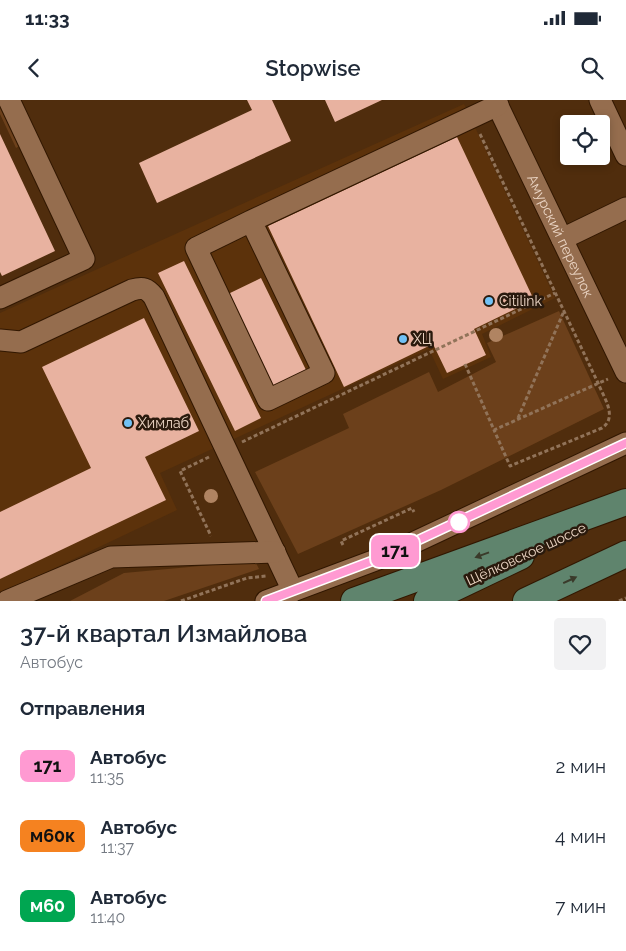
<!DOCTYPE html>
<html lang="ru">
<meta charset="utf-8">
<style>
body{margin:0;font-family:Raleway,sans-serif;background:#f2f2f3;color:#1f2937;height:100vh;display:flex;flex-direction:column;font-size:19px;white-space:nowrap}
*{box-sizing:border-box;margin:0}
p{font-size:16px;color:#747a83}
.icon{flex:none;width:28px;height:28px;fill:none;stroke:currentColor;stroke-width:2;stroke-linecap:round;stroke-linejoin:round}
.map{position:relative;height:501px;overflow:hidden}
.drawer{display:flex;flex-direction:column;background:#fff;flex:1}
.drawer>*{flex:none}
.badge{padding:0 10px;border-radius:8px;font-size:18px;line-height:32px}
.buttons{position:absolute;left:560px;top:15px;display:grid;gap:10px}
.buttons a{display:grid;place-items:center;width:50px;height:50px;border-radius:5px;background:#fff;box-shadow:0 2px 8px #0003;font-size:25px}
.map>.badge{position:absolute;translate:-50% -50%;box-shadow:0 0 0 2px #fff}
h2{padding:0 20px;font-size:19px;line-height:45px}
.round{display:grid;place-items:center;flex:none;width:52px;height:52px;border-radius:5px;background:#f2f2f3}
.headline{display:flex;align-items:center;justify-content:space-between;height:85px;padding:0 20px}
h1{font-size:24px;font-weight:600;line-height:38px}
ul{padding:0;list-style:none}
li{display:flex;align-items:center;gap:15px;height:70px;padding:0 20px}
li div{flex:1}
li b{display:block;font-size:19px}
li em{font-style:normal}
li .badge{min-width:55px;font-weight:700;text-align:center}
.status{display:flex;justify-content:space-between;align-items:center;height:35px;padding:0 25px;background:#fff;direction:ltr}
.status svg{height:14px;fill:currentColor}
header{display:flex;justify-content:space-between;align-items:center;height:65px;padding:0 20px;background:#fff;font-size:22px;font-weight:600}
.map>svg:first-child{display:block}
.built{fill:#5c320b}
.green{fill:#6c401b}
.building{fill:#e8b2a0}
.lines{fill:none;stroke-linecap:round;stroke-linejoin:round}
.minor-casing{stroke:#311701;stroke-width:23}
.major-casing{stroke:#311701;stroke-width:28}
.path{stroke:#917359;stroke-width:3;stroke-dasharray:4 2.5;stroke-linecap:butt}
.minor{stroke:#956d4e;stroke-width:21}
.major{stroke:#5f846d;stroke-width:26}
.tree{fill:#b08462}
.oneway{fill:#3a3a2a}
.line-casing{stroke:#fff;stroke-width:11}
.line{stroke:#ff9ad2;stroke-width:8}
.poi-dot{fill:#71c1f5;stroke:#2a1a0d;stroke-width:2}
.stop-dot{fill:#fff;stroke:#ff9ad2;stroke-width:2.5}
.labels{text-anchor:middle;dominant-baseline:central;stroke-width:5;stroke-linejoin:round;paint-order:stroke}
.street-label{font-size:14px;fill:#ebd5c4;stroke:#2a1a0d}
.poi-label{font-size:14px;fill:#ebd5c4;stroke:#2a1a0d;text-anchor:start}
</style>
<div class="status"><b>11:33</b><svg viewBox="0 0 49 12"><path d="M0 12V9h3v3zM5 12V6h3v6zM10 12V3h3v9zM15 12V0h3v12zM26 1h20v11H26zM47 4h2v5h-2z"/></svg></div>
<header><svg class="icon" aria-label="back" viewBox="0 0 24 24"><path d="M15 5l-7 7 7 7"/></svg>Stopwise<svg class="icon" aria-label="search" viewBox="0 0 24 24"><circle cx="10" cy="10" r="6"/><path d="M15 15l6 6"/></svg></header>
<div class="map">
<svg width="626" height="501" viewBox="0 0 626 501">
<rect width="100%" height="100%" fill="#502d0d"/>
<path class="built" d="M464,4L555,198L482,234L491,257L443,279L429,249L160,373L177,410L0,494V213Z"/>
<path class="green" d="M0,2L21,45L16,48L0,14Z
M559,211L604,309L441,390L298,454L255,372L349,328L343,314L429,272L438,292L496,262L487,243Z
M255,461L259,469L164,501H70L124,473Z"/>
<path class="building" d="M247,0H272L291,41L157,103L139,63L252,10Z
M325,0H382L335,22Z
M0,34L55,151L2,176L0,172Z
M457,37L534,200L474,229L486,255L447,273L433,244L344,287L268,126Z
M184,161L261,318L235,331L158,173Z
M261,178L306,270L273,286L228,194Z
M144,218L199,331L145,357L166,400L0,479V412L91,368L42,267Z"/>
<g class="lines">
<defs>
<g id="minor">
<path id="s1" d="M495,0L626,272"/>
<path d="M600,0L626,55"/>
<path d="M251,121L196,148L268,300L324,273L251,121L498,5"/>
<path d="M562,139L626,108"/>
<path d="M0,198L84,159L9,0"/>
<path d="M0,240L21,242L132,190C143,187 147,188 154,197L293,491"/>
<path d="M7,501L111,457L275,452"/>
<path d="M266,501L381,458L626,343"/>
</g>
<path id="major" d="M354,501L626,402
M427,501L521,456
M526,501L626,454"/>
</defs>
<use href="#minor" class="minor-casing"/>
<use href="#major" class="major-casing"/>
<path class="path" d="M480,34L598,283C604,298 618,317 602,328L510,366L494,330
M465,264L494,330L608,279
M518,318L564,211
M242,342L555,193
M209,357L180,371L211,436
M343,445L341,441L412,408L414,412
M181,501L247,478L266,476
M619,501L626,498"/>
<use href="#minor" class="minor"/>
<use href="#major" class="major"/>
</g>
<g class="tree">
<circle cx="496" cy="235" r="7"/>
<circle cx="211" cy="396" r="7"/>
</g>
<defs><path id="oneway-solid" d="M-6-.8H1V-3.2L6.5 0L1 3.2V.8H-6Z" transform="scale(1.25)"/></defs>
<g class="oneway">
<use href="#oneway-solid" transform="translate(482 455) rotate(160)"/>
<use href="#oneway-solid" transform="translate(570 480) rotate(-25)"/>
</g>
<g class="lines">
<defs>
<path id="line" d="M266,501L380,458L626,343"/>
</defs>
<use href="#line" class="line-casing"/>
<use href="#line" class="line"/>
</g>
<g class="poi-dot">
<circle cx="489" cy="201" r="5"/>
<circle cx="403" cy="239" r="5"/>
<circle cx="128" cy="323" r="5"/>
</g>
<circle class="stop-dot" cx="459" cy="422" r="10"/>
<g class="labels">
<g class="street-label">
<text stroke="none"><textPath href="#s1" startOffset="151">Амурский переулок</textPath></text>
<text transform="translate(526 454) rotate(-25)">Щёлковское шоссе</text>
</g>
<g class="poi-label">
<text x="499" y="201">Citilink</text>
<text x="413" y="239">ХЦ</text>
<text x="138" y="323">Химлаб</text>
</g>
</g>
</svg>
<div class="buttons">
<a><svg class="icon" aria-label="locate" viewBox="0 0 24 24"><circle cx="12" cy="12" r="6"/><path d="M12 2v4M12 18v4M2 12h4M18 12h4"/></svg></a>
</div>
<b class="badge" style="left:395px;top:451px;background:#ff9ad2;color:#111">171</b>
</div>
<section class="drawer">
<div class="headline"><div><h1>37-й квартал Измайлова</h1><p>Автобус</p></div><a class="round"><svg class="icon" aria-label="heart" viewBox="0 0 24 24"><path d="M12 20l-8-8c-3-5 5-10 8-4 3-6 11-1 8 4z"/></svg></a></div>
<h2>Отправления</h2>
<ul>
<li><span class="badge" style="background:#ff9ad2;color:#111">171</span><div><b>Автобус</b><p>11:35</p></div><em>2 мин</em></li>
<li><span class="badge" style="background:#f58220;color:#111">м60к</span><div><b>Автобус</b><p>11:37</p></div><em>4 мин</em></li>
<li><span class="badge" style="background:#00a651;color:#fff">м60</span><div><b>Автобус</b><p>11:40</p></div><em>7 мин</em></li>
</ul>
</section>
